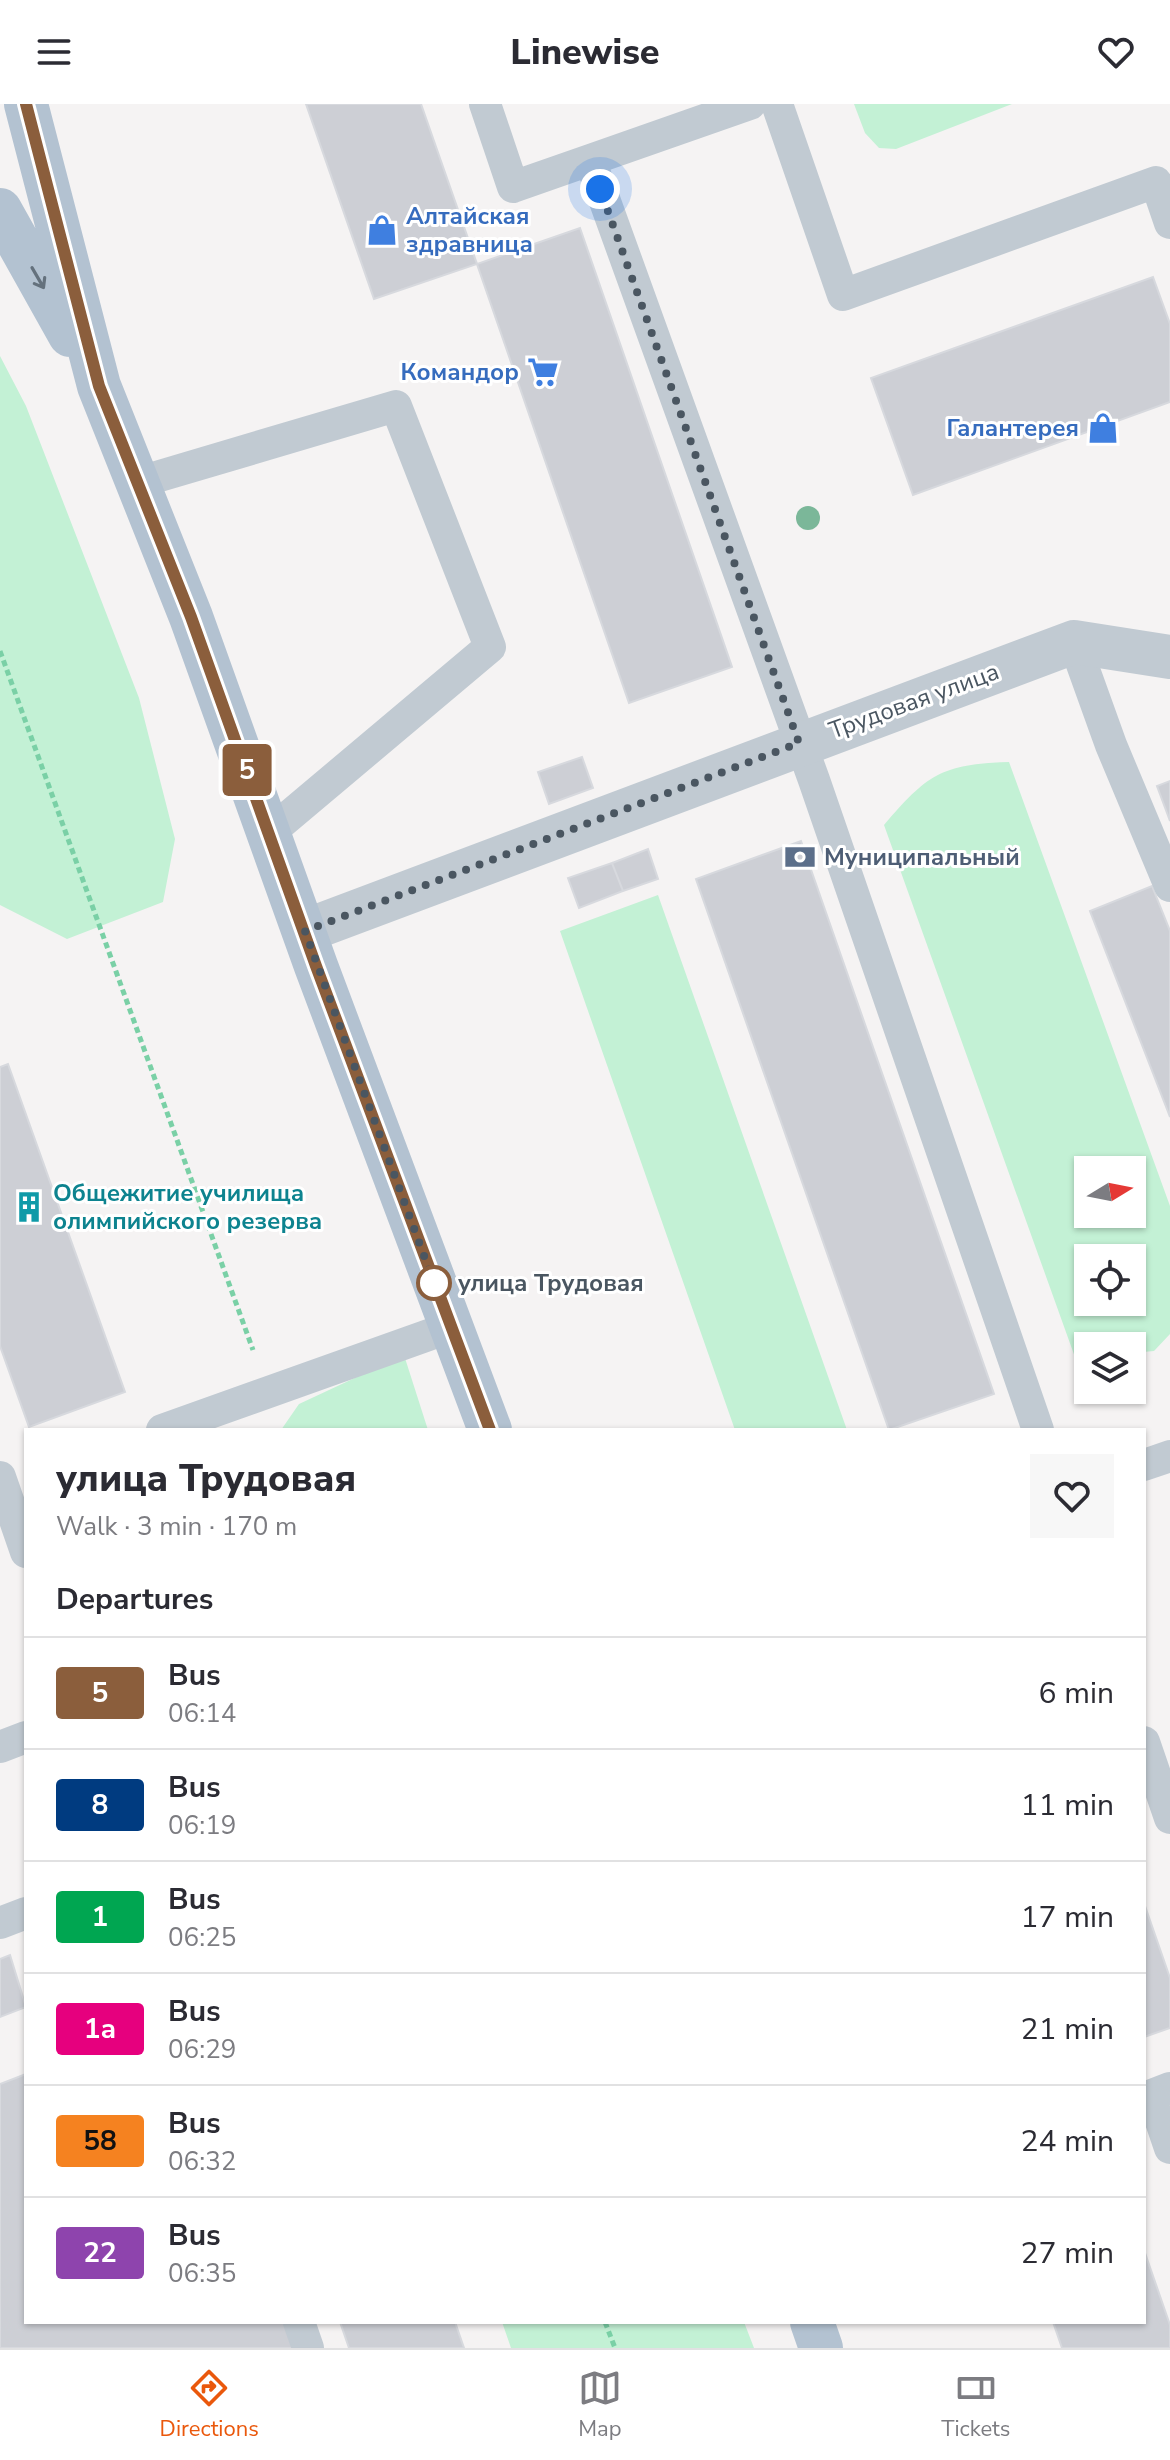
<!DOCTYPE html>
<meta charset="utf-8">
<style>
body{margin:0;font-family:"Nunito Sans",sans-serif;background:#f7f7f7;color:#2b2b33;height:100vh;display:flex;flex-direction:column;font-size:30px;white-space:nowrap}
*{box-sizing:border-box;margin:0}
p{font-size:26px;color:#7c7c81}
.icon{flex:none;width:44px;height:44px;fill:none;stroke:currentColor;stroke-width:2;stroke-linecap:round;stroke-linejoin:round}
.map{position:relative;flex:1;overflow:hidden}
.details{position:absolute;left:24px;top:1324px;width:1122px;height:896px;display:flex;flex-direction:column;background:#fff;border-radius:0px;box-shadow:0 2px 6px #0004}
.details>*{flex:none}
.badge{padding:0 16px;border-radius:6px;font-size:28px;line-height:52px}
.needle{width:52px;rotate:80deg}
.tools{position:absolute;left:1074px;top:1052px;display:grid;gap:16px}
.tools a{display:grid;place-items:center;width:72px;height:72px;border-radius:0px;background:#fff;box-shadow:0 2px 6px #0004;font-size:40px}
.you{position:absolute;width:40px;height:40px;margin:-20px;border:6px solid #fff;border-radius:50%;background:#1a73e8;box-shadow:0 0 0 12px #1a73e833}
.map>.badge{position:absolute;translate:-50% -50%;box-shadow:0 0 0 4px #fff}
h2{padding:0 32px;font-size:30px;line-height:72px}
.round{display:grid;place-items:center;flex:none;width:84px;height:84px;border-radius:0px;background:#f7f7f7}
.head{display:flex;align-items:center;justify-content:space-between;height:136px;padding:0 32px}
h1{font-size:38px;font-weight:800;line-height:60px}
ul{padding:0;list-style:none}
li{display:flex;align-items:center;gap:24px;height:112px;padding:0 32px;border-top:2px solid #e1e1e2}
li div{flex:1}
li b{display:block;font-size:30px}
li em{font-style:normal}
li .badge{min-width:88px;font-weight:700;text-align:center}
header{display:flex;justify-content:space-between;align-items:center;height:104px;padding:0 32px;background:#fff;font-size:36px;font-weight:800}
.dock{display:flex;justify-content:space-around;align-items:center;height:112px;border-top:2px solid #e1e1e2;background:#fff;font-size:22px;color:#7c7c81}
.dock a{display:grid;justify-items:center;gap:4px}
.dock .current{color:#ea580c}
.map>svg:first-child{display:block}
.green{fill:#c3f1d5;fill-rule:evenodd}
.building{fill:#cdcfd5;stroke:#d7d9de;stroke-width:2}
.lines{fill:none;stroke-linecap:round;stroke-linejoin:round}
.path{stroke:#7ad0a6;stroke-width:5;stroke-dasharray:6 4;stroke-linecap:butt}
.service{stroke:#c1cad2;stroke-width:32}
.minor{stroke:#c1cad2;stroke-width:44}
.primary{stroke:#b3c2d1;stroke-width:44}
.tree{fill:#7bb799}
.oneway{stroke:#64717d}
.line-casing{stroke:#fff;stroke-width:18}
.line{stroke:#8b5e3c;stroke-width:12}
.walk{stroke:#4a5661;stroke-width:8;stroke-dasharray:0 14.4}
.stop-dot{fill:#fff;stroke:#8b5e3c;stroke-width:4}
.labels{text-anchor:middle;dominant-baseline:central;stroke-width:6;stroke-linejoin:round;paint-order:stroke}
.shop-label{font-size:24px;font-weight:bold;fill:#366cbe;stroke:#fff;text-anchor:end}
.street-label{font-size:24px;fill:#4a5661;stroke:#fff}
.service-label{font-size:24px;font-weight:bold;fill:#4e5e75;stroke:#fff;text-anchor:start}
.culture-label{font-size:24px;font-weight:bold;fill:#0d838f;stroke:#fff;text-anchor:start}
.stop-label{font-size:24px;font-weight:bold;fill:#4a5661;stroke:#fff;text-anchor:start}
</style>
<header><svg class="icon" aria-label="menu" viewBox="0 0 24 24"><path d="M4 6h16M4 12h16M4 18h16"/></svg>Linewise<svg class="icon" aria-label="heart" viewBox="0 0 24 24"><path d="M12 20l-8-8c-3-5 5-10 8-4 3-6 11-1 8 4z"/></svg></header>
<div class="map">
<svg width="1170" height="2244" viewBox="0 0 1170 2244">
<rect width="100%" height="100%" fill="#f5f3f3"/>
<path class="green" d="M854,0H1012L896,45L879,44L865,29Z
M0,252L26,302L139,594L175,735L163,798L67,835L0,801Z
M1009,658L1170,1102V1230L1154,1247L1132,1249V1242H1088V1255L1076,1256L884,721C927,671 941,660 1009,658ZM1088,1066H1132V1110H1088ZM1088,1154H1132V1198H1088Z
M658,791L847,1326H735L560,827Z
M404,1251L428,1326H281L299,1300Z
M502,2218H744L754,2244H511Z"/>
<path class="building" d="M306,0H421L477,160L374,195Z
M580,124L732,563L629,599L477,160Z
M1153,173L1170,220V298L913,391L871,274Z
M582,653L593,684L549,700L538,668Z
M1170,677V717L1157,682Z
M801,737L994,1290L889,1326L696,775Z
M648,745L658,775L623,787L612,759Z
M612,759L623,787L579,804L568,774Z
M1152,782L1170,827V1013L1090,807Z
M8,960L125,1288L29,1323L0,1242V963Z
M1144,1799L1170,1874V1924L1144,1933Z
M10,1851L26,1903L0,1913V1855Z
M26,1970V2218H300L310,2244H0V1980Z
M1144,2146L1170,2221V2244H1062L1053,2218H1144Z
M340,2218H455L464,2244H349Z"/>
<g class="lines">
<path class="path" d="M0,547L253,1246
M605,2218L615,2244"/>
<path class="service" d="M485,0L513,83L590,56L814,676L1038,1326
M777,0L843,191L1156,78L1170,119
M590,56L750,0
M136,379L396,302L490,543L269,729
M1074,538L1111,641L1170,782
M162,1326L451,1223
M1144,1361L1170,1352
M0,1373L26,1448
M1144,1638L1170,1714
M0,1643L26,1633
M0,1819L26,1809
M1170,1984L1152,1991L1170,2044
M299,2218L308,2244"/>
<path class="minor" d="M305,827L1074,538L1170,553"/>
<path class="primary" d="M26,0L99,282L191,513L316,862L490,1326
M0,106L70,231
M812,2218L821,2244"/>
</g>
<circle class="tree" cx="808" cy="414" r="12"/>
<defs><path id="oneway-shaft" d="M-6 0H5M1.5-3L5.5 0L1.5 3" fill="none" stroke-width="1.6" stroke-linecap="round" stroke-linejoin="round" transform="scale(2)"/></defs>
<use class="oneway" href="#oneway-shaft" transform="translate(38 174) rotate(60)"/>
<g class="lines">
<defs>
<path id="line" d="M26,0L99,282L191,513L316,862L490,1326"/>
</defs>
<use href="#line" class="line-casing"/>
<use href="#line" class="line"/>
<path class="walk" d="M434,1179L305,827L799,639L600,85"/>
</g>
<defs>
<symbol id="shop-bare" viewBox="-9 -9 18 18"><path d="M-5-2.5h2.3a2.7 3.5 0 0 1 5.4 0H5L5.5 6h-11ZM-1.5-2.5h3a1.5 2.3 0 0 0-3 0Z" fill="#3f7fe0" stroke="#fff" stroke-width="2.5" paint-order="stroke"/></symbol>
<symbol id="supermarket-bare" viewBox="-9 -9 18 18"><path d="M-6-5.5h2.5l.6 2H6L4.5 2H-2.5L-4.4-4H-6ZM-1.5 3.2a1.3 1.3 0 1 0 .1 0ZM3 3.2a1.3 1.3 0 1 0 .1 0Z" fill="#3f7fe0" stroke="#fff" stroke-width="2.5" paint-order="stroke"/></symbol>
<symbol id="bank-bare" viewBox="-9 -9 18 18"><path d="M-6-4H6V4H-6ZM0-2.3a2.3 2.3 0 1 0 0 4.6a2.3 2.3 0 1 0 0-4.6Z" fill="#5c6f8a" stroke="#fff" stroke-width="2.5" paint-order="stroke"/></symbol>
<symbol id="building-bare" viewBox="-9 -9 18 18"><path d="M-4-6H4V6H1V3H-1V6H-4ZM-2.5-4.3h1.7v1.8h-1.7ZM.8-4.3h1.7v1.8H.8ZM-2.5-1h1.7V.8h-1.7ZM.8-1h1.7V.8H.8Z" fill="#0f9aa8" stroke="#fff" stroke-width="2.5" paint-order="stroke"/></symbol>
</defs>
<g fill-rule="evenodd">
<use href="#shop-bare" x="360" y="104" width="44" height="44"/>
<use href="#supermarket-bare" x="521" y="246" width="44" height="44"/>
<use href="#shop-bare" x="1081" y="302" width="44" height="44"/>
<use href="#bank-bare" x="778" y="731" width="44" height="44"/>
<use href="#building-bare" x="7" y="1081" width="44" height="44"/>
</g>
<circle class="stop-dot" cx="434" cy="1179" r="16"/>
<g class="labels">
<g class="shop-label">
<text x="406" y="112" text-anchor="start">Алтайская<tspan x="406" dy="28">здравница</tspan></text>
<text x="519" y="268">Командор</text>
<text x="1079" y="324">Галантерея</text>
</g>
<g class="street-label">
<text transform="translate(914 597) rotate(-20)">Трудовая улица</text>
</g>
<g class="service-label">
<text x="824" y="753">Муниципальный</text>
</g>
<g class="culture-label">
<text x="53" y="1089">Общежитие училища<tspan x="53" dy="28">олимпийского резерва</tspan></text>
</g>
<g class="stop-label">
<text x="458" y="1179">улица Трудовая</text>
</g>
</g>
</svg>
<div class="tools">
<a><svg class="needle" viewBox="-14 -14 28 28"><path d="M0-13l5 13h-10z" fill="#e53935"/><path d="M0 13l5-13h-10z" fill="#7c7c81"/></svg></a>
<a><svg class="icon" aria-label="locate" viewBox="0 0 24 24"><circle cx="12" cy="12" r="6"/><path d="M12 2v4M12 18v4M2 12h4M18 12h4"/></svg></a>
<a><svg class="icon" aria-label="layers" viewBox="0 0 24 24"><path d="M12 4l9 5-9 5-9-5zM3 14l9 5 9-5"/></svg></a>
</div>
<div class="you" style="left:600px;top:85px"></div>
<b class="badge" style="left:247px;top:666px;background:#8b5e3c;color:#fff">5</b>
<section class="details">
<div class="head"><div><h1>улица Трудовая</h1><p>Walk · 3 min · 170 m</p></div><a class="round"><svg class="icon" aria-label="heart" viewBox="0 0 24 24"><path d="M12 20l-8-8c-3-5 5-10 8-4 3-6 11-1 8 4z"/></svg></a></div>
<h2>Departures</h2>
<ul>
<li><span class="badge" style="background:#8b5e3c;color:#fff">5</span><div><b>Bus</b><p>06:14</p></div><em>6 min</em></li>
<li><span class="badge" style="background:#003b80;color:#fff">8</span><div><b>Bus</b><p>06:19</p></div><em>11 min</em></li>
<li><span class="badge" style="background:#00a651;color:#fff">1</span><div><b>Bus</b><p>06:25</p></div><em>17 min</em></li>
<li><span class="badge" style="background:#e6007e;color:#fff">1а</span><div><b>Bus</b><p>06:29</p></div><em>21 min</em></li>
<li><span class="badge" style="background:#f58220;color:#111">58</span><div><b>Bus</b><p>06:32</p></div><em>24 min</em></li>
<li><span class="badge" style="background:#8e44ad;color:#fff">22</span><div><b>Bus</b><p>06:35</p></div><em>27 min</em></li>
</ul>
</section>
</div>
<nav class="dock">
<a class="current"><svg class="icon" aria-label="directions" viewBox="0 0 24 24"><path d="M12 3l9 9-9 9-9-9zM9 14v-3h6M13 9l2 2-2 2"/></svg>Directions</a>
<a><svg class="icon" aria-label="map" viewBox="0 0 24 24"><path d="M3 6l6-2 6 2 6-2v14l-6 2-6-2-6 2zM9 4v14M15 6v14"/></svg>Map</a>
<a><svg class="icon" aria-label="tickets" viewBox="0 0 24 24"><path d="M3 7h18v10H3zM15 7v10"/></svg>Tickets</a>
</nav>
